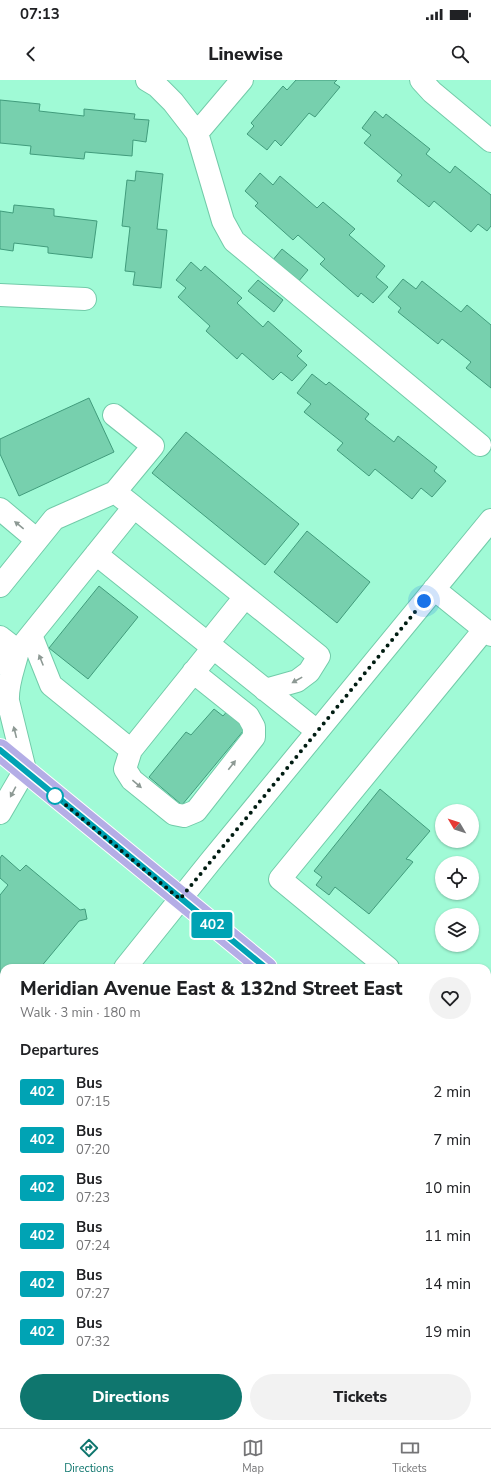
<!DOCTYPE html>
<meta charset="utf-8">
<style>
body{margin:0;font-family:"Nunito Sans",sans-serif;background:#f2f2f2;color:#202124;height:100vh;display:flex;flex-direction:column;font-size:15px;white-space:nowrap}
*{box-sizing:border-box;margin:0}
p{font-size:13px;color:#757577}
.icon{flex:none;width:22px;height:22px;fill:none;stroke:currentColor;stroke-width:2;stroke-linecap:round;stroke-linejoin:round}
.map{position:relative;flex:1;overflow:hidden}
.panel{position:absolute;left:0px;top:884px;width:491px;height:464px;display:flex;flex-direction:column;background:#fff;border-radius:12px 12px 0 0;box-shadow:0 1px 3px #0004}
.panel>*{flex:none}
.badge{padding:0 8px;border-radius:3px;font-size:14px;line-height:26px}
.needle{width:26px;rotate:309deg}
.buttons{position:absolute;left:435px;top:724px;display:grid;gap:8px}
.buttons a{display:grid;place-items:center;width:44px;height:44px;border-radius:50%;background:#fff;box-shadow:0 1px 3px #0004;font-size:20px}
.you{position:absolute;width:20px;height:20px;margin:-10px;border:3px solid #fff;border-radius:50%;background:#1a73e8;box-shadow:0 0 0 6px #1a73e833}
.map>.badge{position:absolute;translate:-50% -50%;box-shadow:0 0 0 2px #fff}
h2{padding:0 20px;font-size:15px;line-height:36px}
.round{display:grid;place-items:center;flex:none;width:42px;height:42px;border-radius:21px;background:#f2f2f2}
.summary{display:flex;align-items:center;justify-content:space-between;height:68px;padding:0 20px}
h1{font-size:19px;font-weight:800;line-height:30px}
.action{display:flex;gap:8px;margin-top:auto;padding:8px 20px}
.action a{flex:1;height:46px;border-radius:24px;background:#0f766e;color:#fff;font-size:16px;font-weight:800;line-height:46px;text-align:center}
.action a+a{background:#f2f2f2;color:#202124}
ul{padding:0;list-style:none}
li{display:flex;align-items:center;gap:12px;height:48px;padding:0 20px}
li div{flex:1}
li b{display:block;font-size:15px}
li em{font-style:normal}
li .badge{min-width:44px;font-weight:700;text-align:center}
.status{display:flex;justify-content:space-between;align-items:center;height:28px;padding:0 20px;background:#fff;direction:ltr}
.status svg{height:11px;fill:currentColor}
header{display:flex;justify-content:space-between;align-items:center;height:52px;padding:0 20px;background:#fff;font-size:18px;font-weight:800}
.dock{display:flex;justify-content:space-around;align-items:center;height:56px;border-top:1px solid #e0e0e0;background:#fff;font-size:11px;color:#757577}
.dock a{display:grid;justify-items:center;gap:2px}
.dock .active{color:#0f766e}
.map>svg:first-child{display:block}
.building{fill:#77d0ae;stroke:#419c7c}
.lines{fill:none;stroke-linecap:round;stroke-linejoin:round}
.minor-casing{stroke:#72cba9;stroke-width:24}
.major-casing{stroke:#fff;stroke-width:24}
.minor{stroke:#fff;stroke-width:22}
.major{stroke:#b4ade6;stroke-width:22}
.oneway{fill:#8d9994}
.line-casing{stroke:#fff;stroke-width:9}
.line{stroke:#00a3b4;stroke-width:6}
.walk{stroke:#011c12;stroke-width:4;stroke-dasharray:0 7.2}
.stop-dot{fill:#fff;stroke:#00a3b4;stroke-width:2}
</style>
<div class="status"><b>07:13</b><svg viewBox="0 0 49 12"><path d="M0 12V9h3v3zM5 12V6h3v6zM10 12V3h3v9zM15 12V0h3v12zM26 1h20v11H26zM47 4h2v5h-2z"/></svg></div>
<header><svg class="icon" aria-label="back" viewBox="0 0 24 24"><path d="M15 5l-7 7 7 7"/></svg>Linewise<svg class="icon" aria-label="search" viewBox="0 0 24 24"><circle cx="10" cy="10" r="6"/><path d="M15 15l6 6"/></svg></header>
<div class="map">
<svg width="491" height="1348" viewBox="0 0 491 1348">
<rect width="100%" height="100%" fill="#a0fad6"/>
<path class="building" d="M296,0H337L334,3L340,7L315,37L309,33L281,66L275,60L267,70L247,54L254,46L251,43L283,6L287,10Z
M0,20L40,24L39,31L84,36V29L135,34L134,39L149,40L146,62L133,60L132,76L85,72L84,79L30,74L31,66L0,63Z
M375,31L383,38L386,34L430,69L426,74L450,93L455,86L491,115V146L487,151L478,144L471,152L434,121L429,127L397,101L402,95L364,63L371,55L362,48Z
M136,91L163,94L157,149L167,150L161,208L133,205L135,192L125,191L130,147L122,146L127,100L135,101Z
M260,93L273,105L280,96L317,128L323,122L355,149L349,155L385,186L376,197L388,207L373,223L361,213L358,217L320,184L325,179L298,155L293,160L255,126L258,123L245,111Z
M14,125L54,129V136L97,141L92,178L48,173V167L14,163L13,171L0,169V131L13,133Z
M282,169L308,190L298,202L272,181Z
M191,182L201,191L205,186L242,218L237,223L263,247L268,241L302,271L297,276L307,285L292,301L281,292L273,300L242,273L237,279L206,251L210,246L178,217L186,208L176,200Z
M403,199L416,209L422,201L461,232L467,225L491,245V308L466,288L471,282L442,259L438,264L398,232L401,228L388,217Z
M258,200L283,220L274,232L248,211Z
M312,294L326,305L329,302L369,334L365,339L394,362L398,356L437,387L434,391L446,401L432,417L421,408L412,419L375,389L369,396L337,370L343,363L304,332L311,324L297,313Z
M89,318L114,372L19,416L0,374V359Z
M186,352L299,444L265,485L152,393Z
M307,451L370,502L337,543L274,492Z
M99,506L138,537L88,599L49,568Z
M230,628L249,644L182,725L149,697L186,652L191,655L214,629L223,636Z
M380,709L430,751L406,779L410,780L413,782L369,834L335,807L329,815L316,805L322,797L314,791Z
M2,775L20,791L26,785L80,830L85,829L87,839L79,841L40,888H4V901L0,898V815L8,805L0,798V778Z
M0,1084L4,1088V1156L0,1152Z
M159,1344H261L266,1348H156Z"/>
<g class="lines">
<defs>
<path id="minor" d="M147,0L157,6L173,22L197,53L223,141L234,161L480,365
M421,0L432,12L491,61
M197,53L242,0
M0,215L85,219
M114,335L153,366L115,412
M0,429L37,460
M96,474L317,651
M0,506L54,439L115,412L134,427
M434,509L491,555
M31,555L51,605L131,670L213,568
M0,557L18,571L134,427L319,576L309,592L297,601L265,610
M208,563L245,517
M0,583L18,571C14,588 7,603 8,621L25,690L0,733
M131,670L125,689L132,700L174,734L184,736L196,731L254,657V647L248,636L193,592
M125,888L210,782L491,440
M388,888L280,799L484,550
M0,952L4,950
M487,969L491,972
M0,1019L4,1018
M487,1176L491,1179
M0,1257L4,1253
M279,1344L284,1348
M110,1348L113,1344"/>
<path id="major" d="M0,670L266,888
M487,1067L491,1070"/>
</defs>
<use href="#minor" class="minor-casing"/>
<use href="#major" class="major-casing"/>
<use href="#minor" class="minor"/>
<use href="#major" class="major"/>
</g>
<defs><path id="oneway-solid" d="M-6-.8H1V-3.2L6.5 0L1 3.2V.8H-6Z"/></defs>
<g class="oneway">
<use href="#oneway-solid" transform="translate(19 445) rotate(-141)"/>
<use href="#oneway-solid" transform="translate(41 580) rotate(-112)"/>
<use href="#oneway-solid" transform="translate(297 600) rotate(151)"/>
<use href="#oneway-solid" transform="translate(15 652) rotate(-104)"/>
<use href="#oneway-solid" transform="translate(232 685) rotate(-52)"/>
<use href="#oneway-solid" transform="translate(137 704) rotate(40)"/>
<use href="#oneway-solid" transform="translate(13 712) rotate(118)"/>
</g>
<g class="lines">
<defs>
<path id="line" d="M0,670L266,888"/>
</defs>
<use href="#line" class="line-casing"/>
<use href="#line" class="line"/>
<path class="walk" d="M55,716L180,819L424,521"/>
</g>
<circle class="stop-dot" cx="55" cy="716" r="8"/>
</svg>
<div class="buttons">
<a><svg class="needle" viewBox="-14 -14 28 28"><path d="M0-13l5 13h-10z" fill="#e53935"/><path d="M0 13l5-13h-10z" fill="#757577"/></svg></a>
<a><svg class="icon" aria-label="locate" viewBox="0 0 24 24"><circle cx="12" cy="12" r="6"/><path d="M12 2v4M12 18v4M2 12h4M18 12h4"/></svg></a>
<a><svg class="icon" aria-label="layers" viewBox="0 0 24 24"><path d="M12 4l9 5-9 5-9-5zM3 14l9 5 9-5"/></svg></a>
</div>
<div class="you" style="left:424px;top:521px"></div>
<b class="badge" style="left:212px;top:845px;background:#00a3b4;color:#fff">402</b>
<section class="panel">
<div class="summary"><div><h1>Meridian Avenue East &amp; 132nd Street East</h1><p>Walk · 3 min · 180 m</p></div><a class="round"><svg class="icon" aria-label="heart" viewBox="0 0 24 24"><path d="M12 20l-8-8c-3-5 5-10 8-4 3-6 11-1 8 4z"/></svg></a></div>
<h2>Departures</h2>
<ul>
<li><span class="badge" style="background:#00a3b4;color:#fff">402</span><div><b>Bus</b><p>07:15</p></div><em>2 min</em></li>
<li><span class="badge" style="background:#00a3b4;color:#fff">402</span><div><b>Bus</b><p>07:20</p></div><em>7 min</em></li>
<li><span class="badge" style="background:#00a3b4;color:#fff">402</span><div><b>Bus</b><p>07:23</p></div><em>10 min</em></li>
<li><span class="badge" style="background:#00a3b4;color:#fff">402</span><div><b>Bus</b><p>07:24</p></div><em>11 min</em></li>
<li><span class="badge" style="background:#00a3b4;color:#fff">402</span><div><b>Bus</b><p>07:27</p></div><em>14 min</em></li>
<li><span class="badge" style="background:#00a3b4;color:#fff">402</span><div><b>Bus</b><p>07:32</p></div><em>19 min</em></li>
</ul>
<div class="action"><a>Directions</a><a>Tickets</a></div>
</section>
</div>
<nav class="dock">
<a class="active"><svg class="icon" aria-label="directions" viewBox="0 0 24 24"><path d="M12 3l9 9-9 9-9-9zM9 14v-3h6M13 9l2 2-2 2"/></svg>Directions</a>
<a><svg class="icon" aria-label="map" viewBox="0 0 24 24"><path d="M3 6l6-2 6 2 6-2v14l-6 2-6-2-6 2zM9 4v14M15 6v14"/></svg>Map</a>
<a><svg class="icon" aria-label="tickets" viewBox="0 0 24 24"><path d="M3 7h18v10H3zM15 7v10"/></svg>Tickets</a>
</nav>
